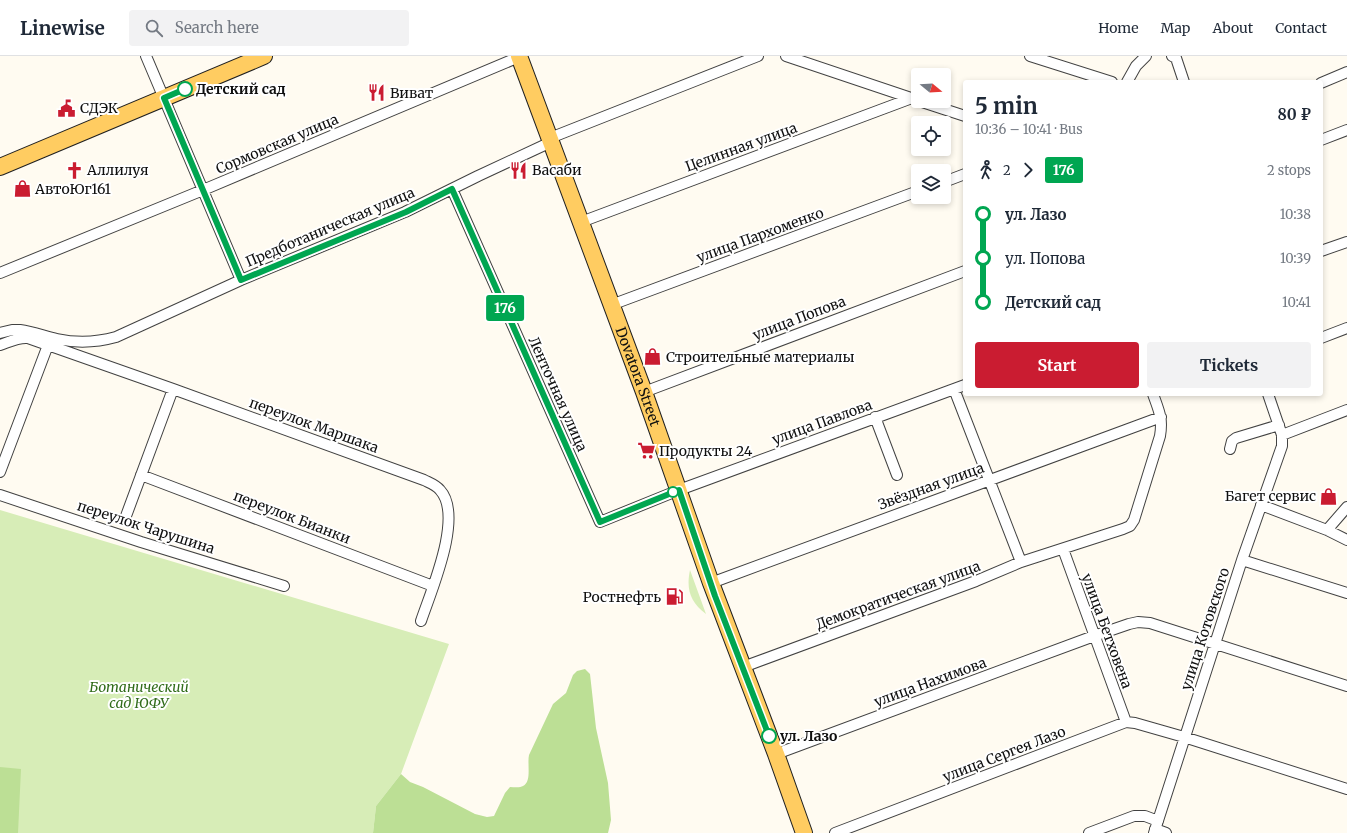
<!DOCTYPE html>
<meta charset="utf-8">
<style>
body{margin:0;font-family:Merriweather,serif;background:#f2f2f3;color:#1f2937;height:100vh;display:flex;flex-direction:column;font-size:15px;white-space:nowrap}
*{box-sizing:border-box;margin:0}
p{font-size:13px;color:#747a83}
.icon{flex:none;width:22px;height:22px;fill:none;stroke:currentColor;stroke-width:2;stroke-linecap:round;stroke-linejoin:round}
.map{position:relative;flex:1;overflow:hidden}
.sheet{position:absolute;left:963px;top:24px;width:360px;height:316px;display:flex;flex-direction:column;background:#fff;border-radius:4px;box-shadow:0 2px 6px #0003}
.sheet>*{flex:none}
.badge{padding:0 8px;border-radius:3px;font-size:14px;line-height:26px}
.needle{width:26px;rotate:108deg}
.tools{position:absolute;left:911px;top:12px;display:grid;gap:8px}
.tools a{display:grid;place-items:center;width:40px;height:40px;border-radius:4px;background:#fff;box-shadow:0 2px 6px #0003;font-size:20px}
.map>.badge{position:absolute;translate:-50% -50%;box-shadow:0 0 0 2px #fff}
.legs{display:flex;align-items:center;gap:6px;height:44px;padding:0 12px;font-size:13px}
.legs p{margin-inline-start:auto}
.head{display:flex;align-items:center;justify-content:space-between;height:68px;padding:0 12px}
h1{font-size:22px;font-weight:700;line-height:30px}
.primary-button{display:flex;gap:8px;margin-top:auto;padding:8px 12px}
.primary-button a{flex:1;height:46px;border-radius:4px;background:#ca1c31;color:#fff;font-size:16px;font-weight:700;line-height:46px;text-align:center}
.primary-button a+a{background:#f2f2f3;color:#1f2937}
ul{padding:0 12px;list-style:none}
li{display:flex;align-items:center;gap:14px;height:44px;font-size:15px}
li i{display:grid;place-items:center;width:6px;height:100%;margin:0 5px;background:currentColor}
li i::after{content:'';width:10px;height:10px;margin:-5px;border:3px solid;border-radius:50%;background:#fff}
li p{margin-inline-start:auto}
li:first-child i{background:linear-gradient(#0000 50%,currentColor 0)}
li:last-child i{background:linear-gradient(currentColor 50%,#0000 0)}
header{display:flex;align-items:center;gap:24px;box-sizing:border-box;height:56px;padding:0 20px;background:#fff;border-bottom:1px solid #e0e1e3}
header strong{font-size:19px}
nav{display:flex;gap:22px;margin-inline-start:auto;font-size:14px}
.search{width:280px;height:36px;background:#f2f2f3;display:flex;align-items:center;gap:10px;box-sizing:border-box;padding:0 14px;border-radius:4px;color:#747a83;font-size:15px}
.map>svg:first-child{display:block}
.green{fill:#d7edb7}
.forest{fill:#bcdf95}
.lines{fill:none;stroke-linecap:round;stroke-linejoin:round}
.minor-casing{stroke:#424242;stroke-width:12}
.primary-casing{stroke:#202020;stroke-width:18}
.minor{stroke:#fff;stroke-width:10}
.primary{stroke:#ffcc61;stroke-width:16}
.line-1-casing{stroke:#fff;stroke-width:9}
.line-1{stroke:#00a651;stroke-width:6}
.stop-1-dot{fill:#fff;stroke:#00a651;stroke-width:2}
.labels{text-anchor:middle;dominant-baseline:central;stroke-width:4;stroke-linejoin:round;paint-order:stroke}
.stop-label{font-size:14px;font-weight:bold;fill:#0f0f0f;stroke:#fff;text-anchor:start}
.poi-label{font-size:14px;fill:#0f0f0f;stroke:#fff;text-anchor:start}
.street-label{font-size:14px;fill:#0f0f0f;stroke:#fff}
.park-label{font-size:14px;font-style:italic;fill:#316c1a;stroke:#fff}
</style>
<header>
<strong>Linewise</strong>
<div class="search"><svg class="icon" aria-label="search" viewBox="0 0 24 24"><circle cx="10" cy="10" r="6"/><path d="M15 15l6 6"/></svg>Search here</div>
<nav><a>Home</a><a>Map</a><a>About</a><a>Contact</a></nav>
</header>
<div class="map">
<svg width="1347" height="777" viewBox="0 0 1347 777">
<rect width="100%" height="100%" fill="#fffbf1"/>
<path class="green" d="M0,454L449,588L401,718L376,750L373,777H0Z
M690,514L706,558C690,546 686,533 690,514Z"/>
<path class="forest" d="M585,613L590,618L596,672L608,727L611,764L608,777H373L376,750L401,718L410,726L423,731L475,758L487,761L494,760L505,737L510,731C514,731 520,732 523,730C532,726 527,708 529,699L553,648L566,637L573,619L577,615Z
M0,711L21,713L18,777H0Z"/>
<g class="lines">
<defs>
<path id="minor" d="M146,0L241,224
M786,0L914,43
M1030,0L1112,26
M1172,0L1176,2L1184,26
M1127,26L1136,10L1146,0
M1321,27L1347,16
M919,45L965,60
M550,82L758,0
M1321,84L1347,74
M944,126L965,118
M452,133L600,466L679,434L965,329
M581,166L912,42
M1321,195L1347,186
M0,217L203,134L519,1
M611,249L918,135
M0,277L12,274H20C33,276 44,280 57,283C76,287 98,286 116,281L241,224L405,156L478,120L551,86
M1321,282L1347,272
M0,289C9,286 18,281 28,282L173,333L424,424C430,427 436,429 440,434C464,460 431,535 421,565
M954,333L1021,506
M644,336L965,215
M875,361L897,419
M1282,379L1347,354
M1230,393L1232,385L1236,382L1279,369
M0,416L48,289
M141,419L433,530
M0,439L141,486L284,530
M1261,449L1327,474L1347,484
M126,460L173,333
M1327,474L1347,451
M1063,493L1126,666
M1242,504L1347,537
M711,527L1161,361
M743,611L976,525L1021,506L1123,473L1130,470L1134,464L1160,380C1163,362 1159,355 1153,338
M776,698L1094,580L1129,568L1138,566L1150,567L1347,630
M1155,773L1166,777
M835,777L1126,666L1135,667L1184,681L1347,733
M1089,777L1134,760H1145L1158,765
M1154,777L1242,504L1282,390V379L1268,338"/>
<g id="primary">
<path id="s1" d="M519,0L644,336L711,527L776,698L804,777"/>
<path d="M0,111L264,0"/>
</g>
</defs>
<use href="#minor" class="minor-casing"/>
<use href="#primary" class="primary-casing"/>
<use href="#minor" class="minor"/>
<use href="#primary" class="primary"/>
</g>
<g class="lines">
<defs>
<path id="line-1" d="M185,33L164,42L241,224L406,156L452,133L600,466L679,434L715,540L769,680"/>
</defs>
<use href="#line-1" class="line-1-casing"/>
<use href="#line-1" class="line-1"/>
</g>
<defs>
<symbol id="restaurant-bare" viewBox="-9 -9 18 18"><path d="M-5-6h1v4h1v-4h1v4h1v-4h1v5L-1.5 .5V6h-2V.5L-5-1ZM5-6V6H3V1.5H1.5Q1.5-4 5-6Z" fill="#ca1c31" stroke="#fff" stroke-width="2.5" paint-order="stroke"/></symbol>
<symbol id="civic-bare" viewBox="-9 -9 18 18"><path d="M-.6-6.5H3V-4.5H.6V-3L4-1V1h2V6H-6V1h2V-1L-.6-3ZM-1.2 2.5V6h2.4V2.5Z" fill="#ca1c31" stroke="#fff" stroke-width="2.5" paint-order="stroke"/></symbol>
<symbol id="church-bare" viewBox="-9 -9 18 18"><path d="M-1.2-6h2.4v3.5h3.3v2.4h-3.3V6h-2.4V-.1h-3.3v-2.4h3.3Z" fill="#ca1c31" stroke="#fff" stroke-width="2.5" paint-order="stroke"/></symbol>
<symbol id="shop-bare" viewBox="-9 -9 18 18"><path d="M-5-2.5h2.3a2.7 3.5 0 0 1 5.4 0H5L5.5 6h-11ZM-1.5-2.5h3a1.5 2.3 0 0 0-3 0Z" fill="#ca1c31" stroke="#fff" stroke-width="2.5" paint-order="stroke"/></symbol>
<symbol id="supermarket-bare" viewBox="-9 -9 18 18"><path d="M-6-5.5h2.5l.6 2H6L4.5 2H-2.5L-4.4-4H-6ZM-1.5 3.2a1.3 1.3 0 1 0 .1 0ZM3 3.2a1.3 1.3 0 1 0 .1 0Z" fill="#ca1c31" stroke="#fff" stroke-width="2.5" paint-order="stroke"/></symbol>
<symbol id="fuel-bare" viewBox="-9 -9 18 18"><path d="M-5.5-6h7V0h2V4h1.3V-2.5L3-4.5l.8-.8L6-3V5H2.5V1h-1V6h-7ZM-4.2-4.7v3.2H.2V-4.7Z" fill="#ca1c31" stroke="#fff" stroke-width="2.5" paint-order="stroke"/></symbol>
</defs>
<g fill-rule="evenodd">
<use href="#restaurant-bare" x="364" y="24" width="25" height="25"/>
<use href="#civic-bare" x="54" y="40" width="25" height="25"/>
<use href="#church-bare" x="62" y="102" width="25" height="25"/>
<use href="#restaurant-bare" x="506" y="102" width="25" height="25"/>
<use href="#shop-bare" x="10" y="120" width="25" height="25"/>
<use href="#shop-bare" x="640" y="288" width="25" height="25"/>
<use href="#supermarket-bare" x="634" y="382" width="25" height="25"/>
<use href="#shop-bare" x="1316" y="428" width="25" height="25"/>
<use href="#fuel-bare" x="662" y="528" width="25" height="25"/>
</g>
<g class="stop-1-dot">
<circle cx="185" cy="33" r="7"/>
<circle cx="673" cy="436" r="5"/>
<circle cx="769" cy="680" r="7"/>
</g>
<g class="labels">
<g class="stop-label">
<text x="196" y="33">Детский сад</text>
<text x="780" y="680">ул. Лазо</text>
</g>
<g class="poi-label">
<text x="390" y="37">Виват</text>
<text x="80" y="52">СДЭК</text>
<text x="87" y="114">Аллилуя</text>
<text x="532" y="114">Васаби</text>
<text x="35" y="133">АвтоЮг161</text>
<text x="666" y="301">Строительные материалы</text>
<text x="659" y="395">Продукты 24</text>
<text x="1316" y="440" text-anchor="end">Багет сервис</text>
<text x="661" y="541" text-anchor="end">Ростнефть</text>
</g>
<g class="street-label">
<text transform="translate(277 88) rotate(-23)">Сормовская улица</text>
<text transform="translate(741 91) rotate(-20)">Целинная улица</text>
<text transform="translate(330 171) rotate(-23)">Предботаническая улица</text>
<text transform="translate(760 179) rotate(-20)">улица Пархоменко</text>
<text transform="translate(799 262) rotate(-21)">улица Попова</text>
<text stroke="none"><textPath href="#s1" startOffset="342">Dovatora Street</textPath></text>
<text transform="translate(558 338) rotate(66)">Ленточная улица</text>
<text transform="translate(822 366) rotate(-20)">улица Павлова</text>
<text transform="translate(314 369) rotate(20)">переулок Маршака</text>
<text transform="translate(931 430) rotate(-20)">Звёздная улица</text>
<text transform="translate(292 461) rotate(21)">переулок Бианки</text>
<text transform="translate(146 471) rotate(18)">переулок Чарушина</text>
<text transform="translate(898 539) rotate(-20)">Демократическая улица</text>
<text transform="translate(1205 573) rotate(-72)">улица Котовского</text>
<text transform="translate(1107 575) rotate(70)">улица Бетховена</text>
<text transform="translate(930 626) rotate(-20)">улица Нахимова</text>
<text transform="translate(1004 698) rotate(-21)">улица Сергея Лазо</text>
</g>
<g class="park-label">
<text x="139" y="631">Ботанический<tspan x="139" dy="16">сад ЮФУ</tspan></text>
</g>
</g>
</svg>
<div class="tools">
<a><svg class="needle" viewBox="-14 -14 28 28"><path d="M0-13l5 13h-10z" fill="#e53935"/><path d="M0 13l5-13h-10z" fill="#747a83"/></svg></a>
<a><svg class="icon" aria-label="locate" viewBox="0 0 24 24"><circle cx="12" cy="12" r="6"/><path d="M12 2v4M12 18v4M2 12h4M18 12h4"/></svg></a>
<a><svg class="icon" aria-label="layers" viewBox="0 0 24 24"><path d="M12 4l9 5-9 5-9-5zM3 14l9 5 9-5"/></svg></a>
</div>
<b class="badge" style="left:505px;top:252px;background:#00a651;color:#fff">176</b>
<section class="sheet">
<div class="head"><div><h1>5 min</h1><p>10:36 – 10:41 · Bus</p></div><b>80 ₽</b></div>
<div class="legs"><svg class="icon" aria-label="walk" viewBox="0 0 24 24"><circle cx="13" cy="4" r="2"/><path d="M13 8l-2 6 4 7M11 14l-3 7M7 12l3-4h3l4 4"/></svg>2<svg class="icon" aria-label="forward" viewBox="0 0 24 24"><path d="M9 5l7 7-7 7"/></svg><b class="badge" style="background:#00a651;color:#fff">176</b><p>2 stops</p></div>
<ul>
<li><i style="color:#00a651"></i><b>ул. Лазо</b><p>10:38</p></li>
<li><i style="color:#00a651"></i><span>ул. Попова</span><p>10:39</p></li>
<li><i style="color:#00a651"></i><b>Детский сад</b><p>10:41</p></li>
</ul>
<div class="primary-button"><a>Start</a><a>Tickets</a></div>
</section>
</div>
